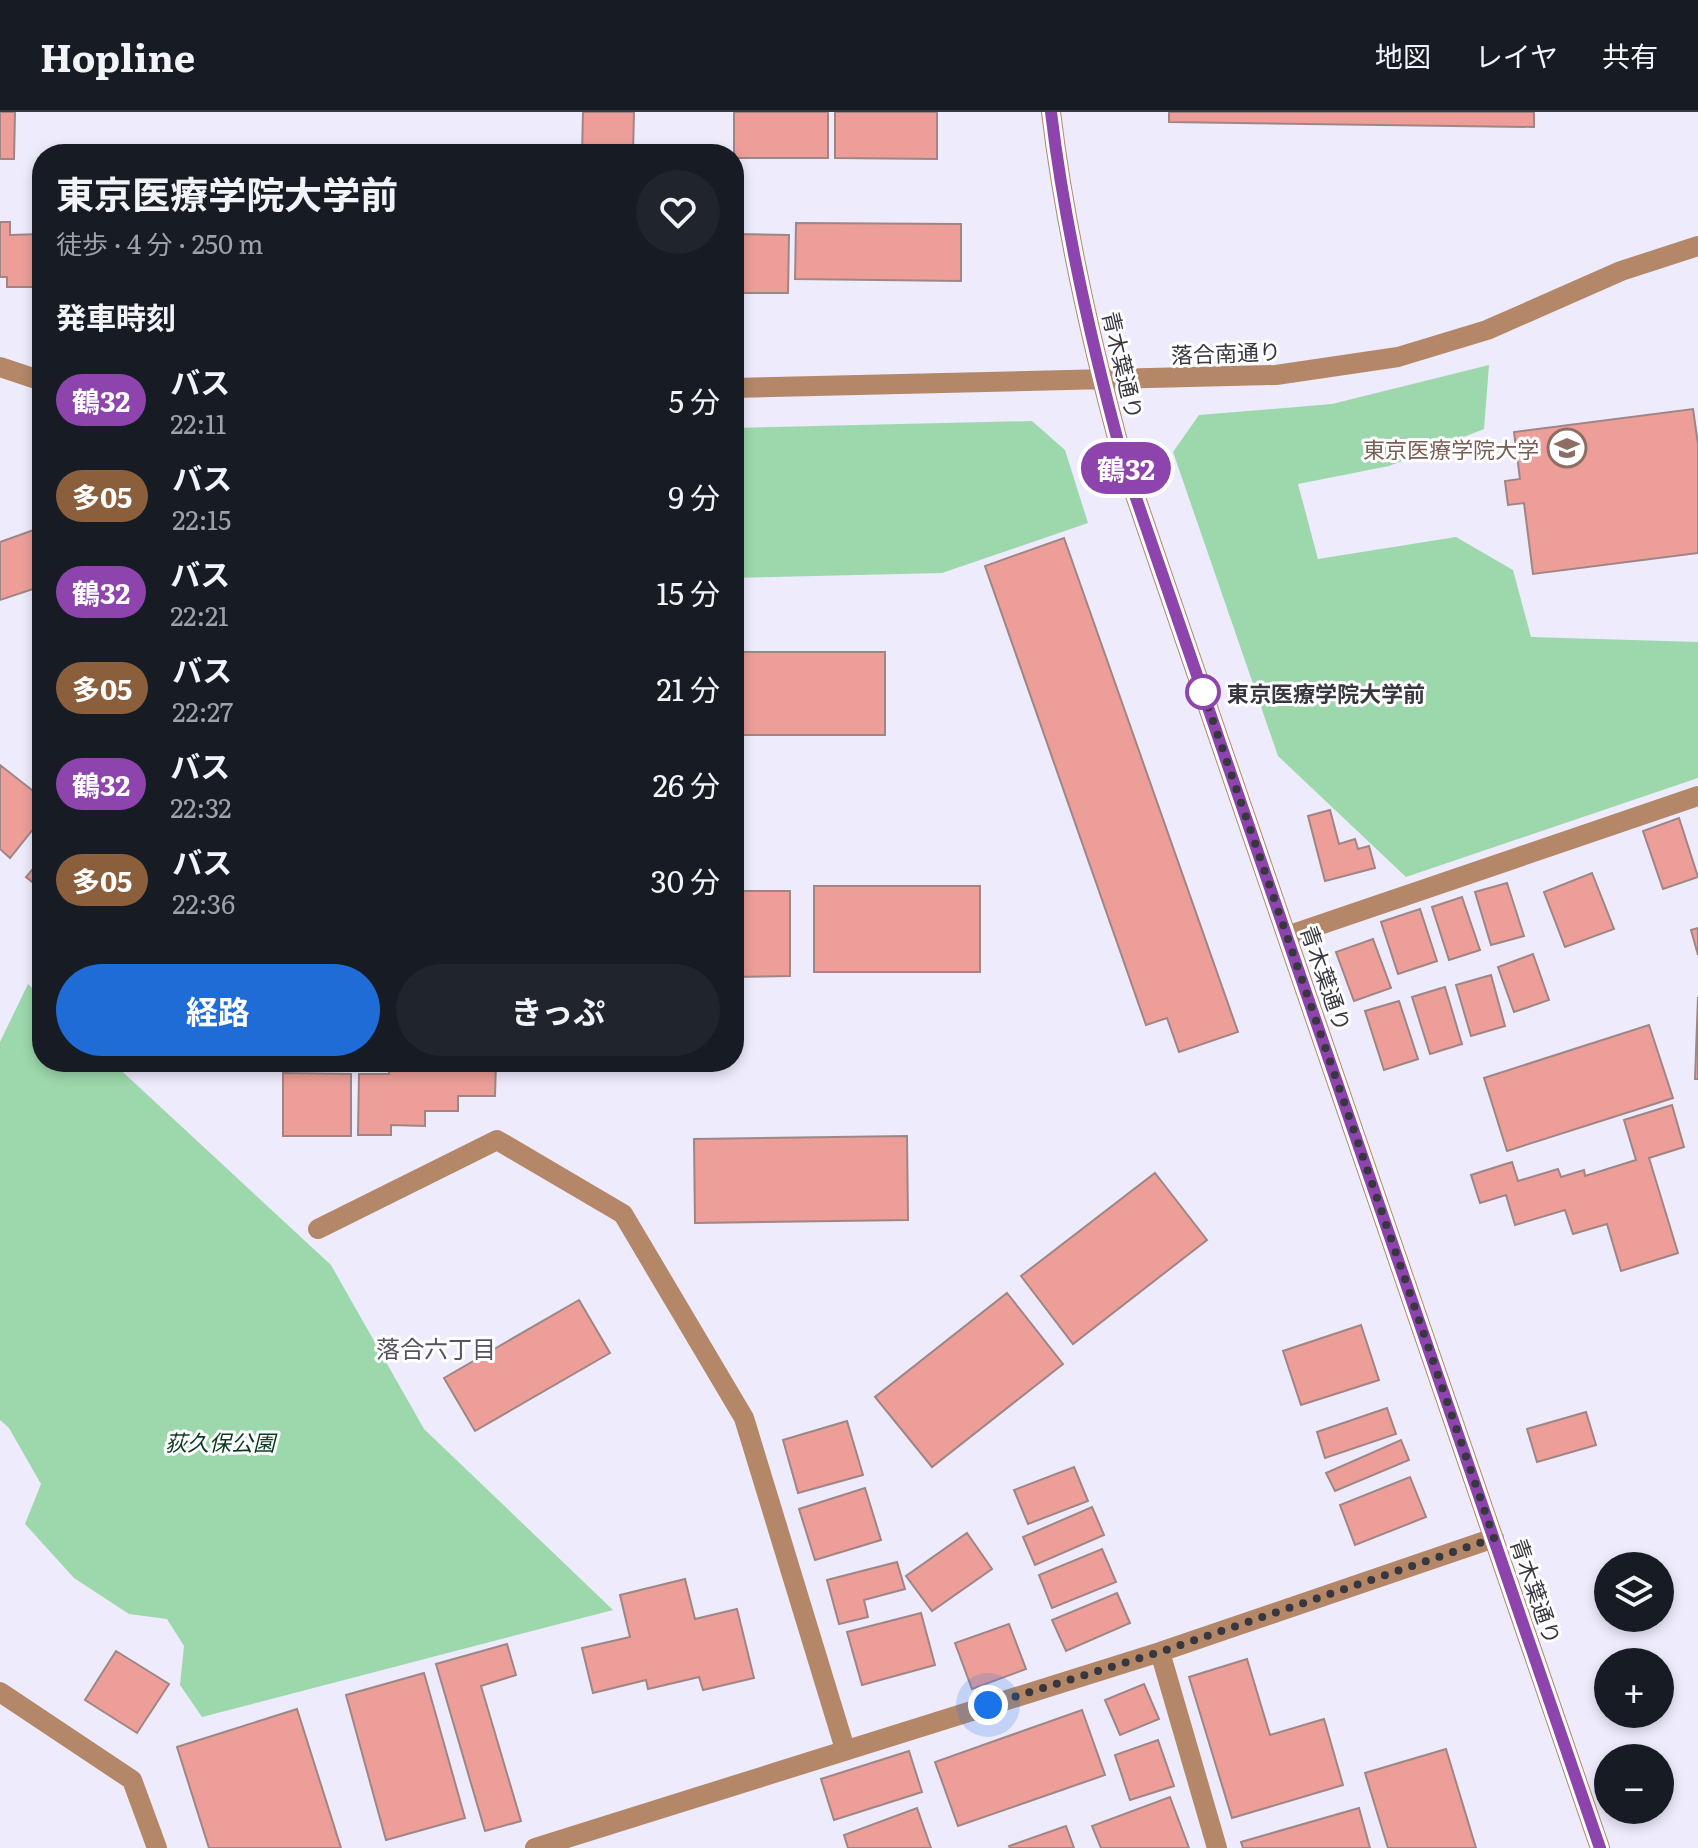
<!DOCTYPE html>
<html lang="ja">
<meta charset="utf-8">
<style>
body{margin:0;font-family:Literata,"Noto Sans JP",serif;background:#20242c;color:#f1f3f6;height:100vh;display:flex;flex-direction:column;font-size:30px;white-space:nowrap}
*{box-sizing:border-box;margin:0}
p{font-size:26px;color:#9ea1a6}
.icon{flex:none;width:44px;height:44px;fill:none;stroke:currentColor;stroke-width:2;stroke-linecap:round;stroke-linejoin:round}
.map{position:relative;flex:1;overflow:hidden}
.sheet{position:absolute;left:32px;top:32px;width:712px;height:928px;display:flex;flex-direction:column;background:#171b24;border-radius:32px;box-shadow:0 4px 12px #0003}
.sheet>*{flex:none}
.badge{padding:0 16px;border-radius:26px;font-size:28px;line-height:52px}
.controls{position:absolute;left:1594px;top:1440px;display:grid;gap:16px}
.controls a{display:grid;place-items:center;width:80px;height:80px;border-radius:50%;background:#171b24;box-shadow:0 4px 12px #0003;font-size:40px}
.you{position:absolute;width:40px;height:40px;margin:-20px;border:6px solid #fff;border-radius:50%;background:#1a73e8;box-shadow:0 0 0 12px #1a73e833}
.map>.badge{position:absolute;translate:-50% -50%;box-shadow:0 0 0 4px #fff}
h2{padding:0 24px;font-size:30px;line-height:72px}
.round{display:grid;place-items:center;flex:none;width:84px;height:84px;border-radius:42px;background:#20242c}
.headline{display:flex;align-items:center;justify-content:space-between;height:136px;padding:0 24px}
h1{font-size:38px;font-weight:700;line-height:60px}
.button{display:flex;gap:16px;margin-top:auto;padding:16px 24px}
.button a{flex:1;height:92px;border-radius:48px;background:#1f6cd6;color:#fff;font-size:32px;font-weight:700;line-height:92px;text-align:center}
.button a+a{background:#20242c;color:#f1f3f6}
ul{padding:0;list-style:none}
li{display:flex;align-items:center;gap:24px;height:96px;padding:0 24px}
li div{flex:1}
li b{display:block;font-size:30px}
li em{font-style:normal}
li .badge{min-width:88px;font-weight:700;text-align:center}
header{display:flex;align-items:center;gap:48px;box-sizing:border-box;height:112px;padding:0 40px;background:#171b24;border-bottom:2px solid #363941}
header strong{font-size:38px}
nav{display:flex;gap:44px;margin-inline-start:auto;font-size:28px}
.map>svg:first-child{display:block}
.green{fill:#9cd8ab}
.building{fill:#ed9e99;stroke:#9f8684;stroke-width:2}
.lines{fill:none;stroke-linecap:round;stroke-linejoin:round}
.minor{stroke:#b48768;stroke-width:20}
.line-casing{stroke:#fff;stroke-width:18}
.line{stroke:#8e44ad;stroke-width:12}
.walk{stroke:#38373f;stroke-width:8;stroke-dasharray:0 14.4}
.stop-dot{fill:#fff;stroke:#8e44ad;stroke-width:4}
.labels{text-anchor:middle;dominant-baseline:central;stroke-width:6;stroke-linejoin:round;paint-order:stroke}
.street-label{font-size:22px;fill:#38373f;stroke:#fff}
.education-label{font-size:22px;fill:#785e54;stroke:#fff;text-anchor:end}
.stop-label{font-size:22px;font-weight:bold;fill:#38373f;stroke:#fff;text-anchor:start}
.park-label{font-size:22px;font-style:italic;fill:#093c1e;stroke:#fff}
.neighbourhood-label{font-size:24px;fill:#555264;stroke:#fff}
</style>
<header>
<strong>Hopline</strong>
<nav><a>地図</a><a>レイヤ</a><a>共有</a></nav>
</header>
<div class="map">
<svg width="1698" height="1736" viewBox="0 0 1698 1736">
<rect width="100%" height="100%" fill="#eeebfd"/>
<path class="green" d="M1489,253L1484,317L1389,354L1298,372L1318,447L1456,425L1513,458L1531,525L1698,530V666L1406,765L1278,644L1173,340L1199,303L1332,292Z
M1032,309L1065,338L1088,411L942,461L734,466V316Z
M28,872L42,885V950H112L331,1153L424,1317L613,1498L202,1605L180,1573L184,1534L167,1507L129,1502L74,1466L25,1412L41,1372L9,1316L0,1308V930Z"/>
<path class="building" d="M0,0H15L14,47H0Z
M583,0H634L633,42H582Z
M734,0H828V46H734Z
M835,0H937V47L835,46Z
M1169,0H1534V15L1169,10Z
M0,110H10V123L41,122L42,187L41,175H7V165H0Z
M796,111L961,112V169L795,167Z
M734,122L789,123L788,181H734Z
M1693,297L1698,332V441L1533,462L1524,391L1508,393L1505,369L1520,367L1514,320Z
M42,415V474L0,488V430Z
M1064,426L1238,920L1179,940L1167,906L1146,913L985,454Z
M734,540H885V623H734Z
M0,653L42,686V706L10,746L0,737Z
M1330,698L1339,732L1355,727L1358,737L1369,734L1375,756L1325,769L1308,704Z
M1679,706L1698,765L1663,777L1643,719Z
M42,746V778L26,765Z
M1592,761L1614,817L1565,835L1544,780Z
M1507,771L1524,824L1491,833L1475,780Z
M814,774H980V860H814Z
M734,779H790V864L734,865Z
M1462,785L1480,838L1449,848L1432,795Z
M1420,797L1437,849L1398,862L1381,810Z
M1698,816V843L1691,818Z
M1373,827L1391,876L1354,889L1336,840Z
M1533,842L1549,888L1514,900L1498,855Z
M1491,863L1505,914L1471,924L1456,873Z
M1445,875L1462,932L1430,942L1412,885Z
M1698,885V967H1695Z
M1399,889L1418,947L1384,958L1365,899Z
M1649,913L1673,986L1507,1039L1484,966Z
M423,950H496L495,984H458V999H425V1014L391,1013V1023H358L359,962H389V952Z
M283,961L351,962V1024H283Z
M1672,993L1684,1035L1649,1046L1678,1141L1621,1159L1607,1112L1573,1122L1565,1098L1515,1113L1506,1083L1480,1091L1471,1063L1512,1050L1518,1069L1558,1057L1561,1065L1584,1058L1585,1064L1636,1048L1624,1008Z
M907,1024L908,1108L695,1111L694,1027Z
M1155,1061L1207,1128L1073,1232L1021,1164Z
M1007,1181L1063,1252L932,1355L875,1285Z
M579,1188L610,1241L475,1319L444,1266Z
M1361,1213L1379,1268L1301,1293L1283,1239Z
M1387,1296L1396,1322L1325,1346L1317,1320Z
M1586,1300L1596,1333L1537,1350L1527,1317Z
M847,1309L863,1363L798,1381L783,1328Z
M1401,1328L1409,1348L1335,1379L1326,1361Z
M1074,1355L1088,1389L1028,1412L1014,1378Z
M1410,1365L1426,1405L1355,1433L1340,1393Z
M865,1376L881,1428L815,1448L799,1397Z
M1092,1395L1104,1423L1035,1453L1023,1425Z
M967,1421L992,1457L932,1499L906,1464Z
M1102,1437L1116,1470L1052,1496L1039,1463Z
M897,1450L905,1477L864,1488L868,1505L839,1512L827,1468Z
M685,1467L695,1507L737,1497L754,1566L703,1578L699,1565L648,1577L646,1568L593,1581L582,1536L630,1525L620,1483Z
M1117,1481L1130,1511L1066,1539L1052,1508Z
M921,1501L935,1553L862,1573L847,1520Z
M1009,1512L1026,1557L972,1577L955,1531Z
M507,1532L516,1563L481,1574L521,1709L485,1719L436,1552Z
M116,1539L169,1572L137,1621L85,1588Z
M1247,1547L1270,1623L1324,1607L1343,1673L1232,1706L1189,1565Z
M424,1561L465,1706L386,1728L346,1583Z
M1144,1572L1159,1607L1120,1623L1105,1588Z
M297,1597L341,1736H209L177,1635Z
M1082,1598L1105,1663L958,1714L935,1650Z
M1158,1628L1174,1674L1130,1688L1115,1643Z
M1446,1637L1476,1736H1388L1365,1661Z
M909,1639L922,1680L834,1708L821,1667Z
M1170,1685L1189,1736H1101L1092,1714Z
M917,1696L931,1736H848L844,1723Z
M1359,1696L1370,1736H1243L1241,1730Z
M1066,1714L1074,1736H1010L1009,1734Z"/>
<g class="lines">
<path class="minor" d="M1051,0C1065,117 1092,234 1123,348L1600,1736
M0,255L42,269
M734,276L1276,263L1398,245L1487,218L1621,159L1698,134
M1287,824L1698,684
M318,1117L497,1028L623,1102L744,1306L845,1637
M1160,1540L1217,1736
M0,1580L132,1668L157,1736
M535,1736L1160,1540L1494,1426"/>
</g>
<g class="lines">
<defs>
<path id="line" d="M1051,0C1065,117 1092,234 1123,348L1600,1736"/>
</defs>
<use href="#line" class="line-casing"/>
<use href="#line" class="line"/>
<path class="walk" d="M988,1593L1160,1540L1494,1426L1203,580"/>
</g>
<defs>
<symbol id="university-ring" viewBox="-11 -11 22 22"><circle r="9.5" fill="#fff" stroke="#8d6e63" stroke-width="1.5"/><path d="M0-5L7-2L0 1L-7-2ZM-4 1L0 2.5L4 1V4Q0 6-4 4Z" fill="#8d6e63"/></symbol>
</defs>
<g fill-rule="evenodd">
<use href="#university-ring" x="1545" y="314" width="44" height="44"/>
</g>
<circle class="stop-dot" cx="1203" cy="580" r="16"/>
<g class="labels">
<g class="street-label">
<text transform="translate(1226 240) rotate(-2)">落合南通り</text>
<text transform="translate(1124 253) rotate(77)">青木葉通り</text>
<text transform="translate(1327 866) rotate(71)">青木葉通り</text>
<text transform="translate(1537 1479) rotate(71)">青木葉通り</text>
</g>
<g class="education-label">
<text x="1539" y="336">東京医療学院大学</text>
</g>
<g class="stop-label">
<text x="1227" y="580">東京医療学院大学前</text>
</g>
<g class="park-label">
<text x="220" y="1329">荻久保公園</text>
</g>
<g class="neighbourhood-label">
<text x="436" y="1235">落合六丁目</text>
</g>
</g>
</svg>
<div class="controls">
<a><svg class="icon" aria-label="layers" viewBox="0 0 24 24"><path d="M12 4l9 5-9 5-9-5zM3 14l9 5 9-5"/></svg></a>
<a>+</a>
<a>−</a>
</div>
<div class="you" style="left:988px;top:1593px"></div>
<b class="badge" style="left:1126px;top:356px;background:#8e44ad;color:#fff">鶴32</b>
<section class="sheet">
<div class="headline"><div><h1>東京医療学院大学前</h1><p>徒歩 · 4 分 · 250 m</p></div><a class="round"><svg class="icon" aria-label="heart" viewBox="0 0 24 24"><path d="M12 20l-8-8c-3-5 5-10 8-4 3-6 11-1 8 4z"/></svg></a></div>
<h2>発車時刻</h2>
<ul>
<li><span class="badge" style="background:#8e44ad;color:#fff">鶴32</span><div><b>バス</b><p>22:11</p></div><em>5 分</em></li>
<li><span class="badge" style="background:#8b5e3c;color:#fff">多05</span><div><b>バス</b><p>22:15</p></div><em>9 分</em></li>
<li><span class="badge" style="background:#8e44ad;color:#fff">鶴32</span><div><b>バス</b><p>22:21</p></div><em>15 分</em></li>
<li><span class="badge" style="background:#8b5e3c;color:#fff">多05</span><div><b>バス</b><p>22:27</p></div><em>21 分</em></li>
<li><span class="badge" style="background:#8e44ad;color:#fff">鶴32</span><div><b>バス</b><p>22:32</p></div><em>26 分</em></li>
<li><span class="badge" style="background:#8b5e3c;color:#fff">多05</span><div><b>バス</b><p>22:36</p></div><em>30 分</em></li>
</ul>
<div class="button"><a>経路</a><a>きっぷ</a></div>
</section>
</div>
